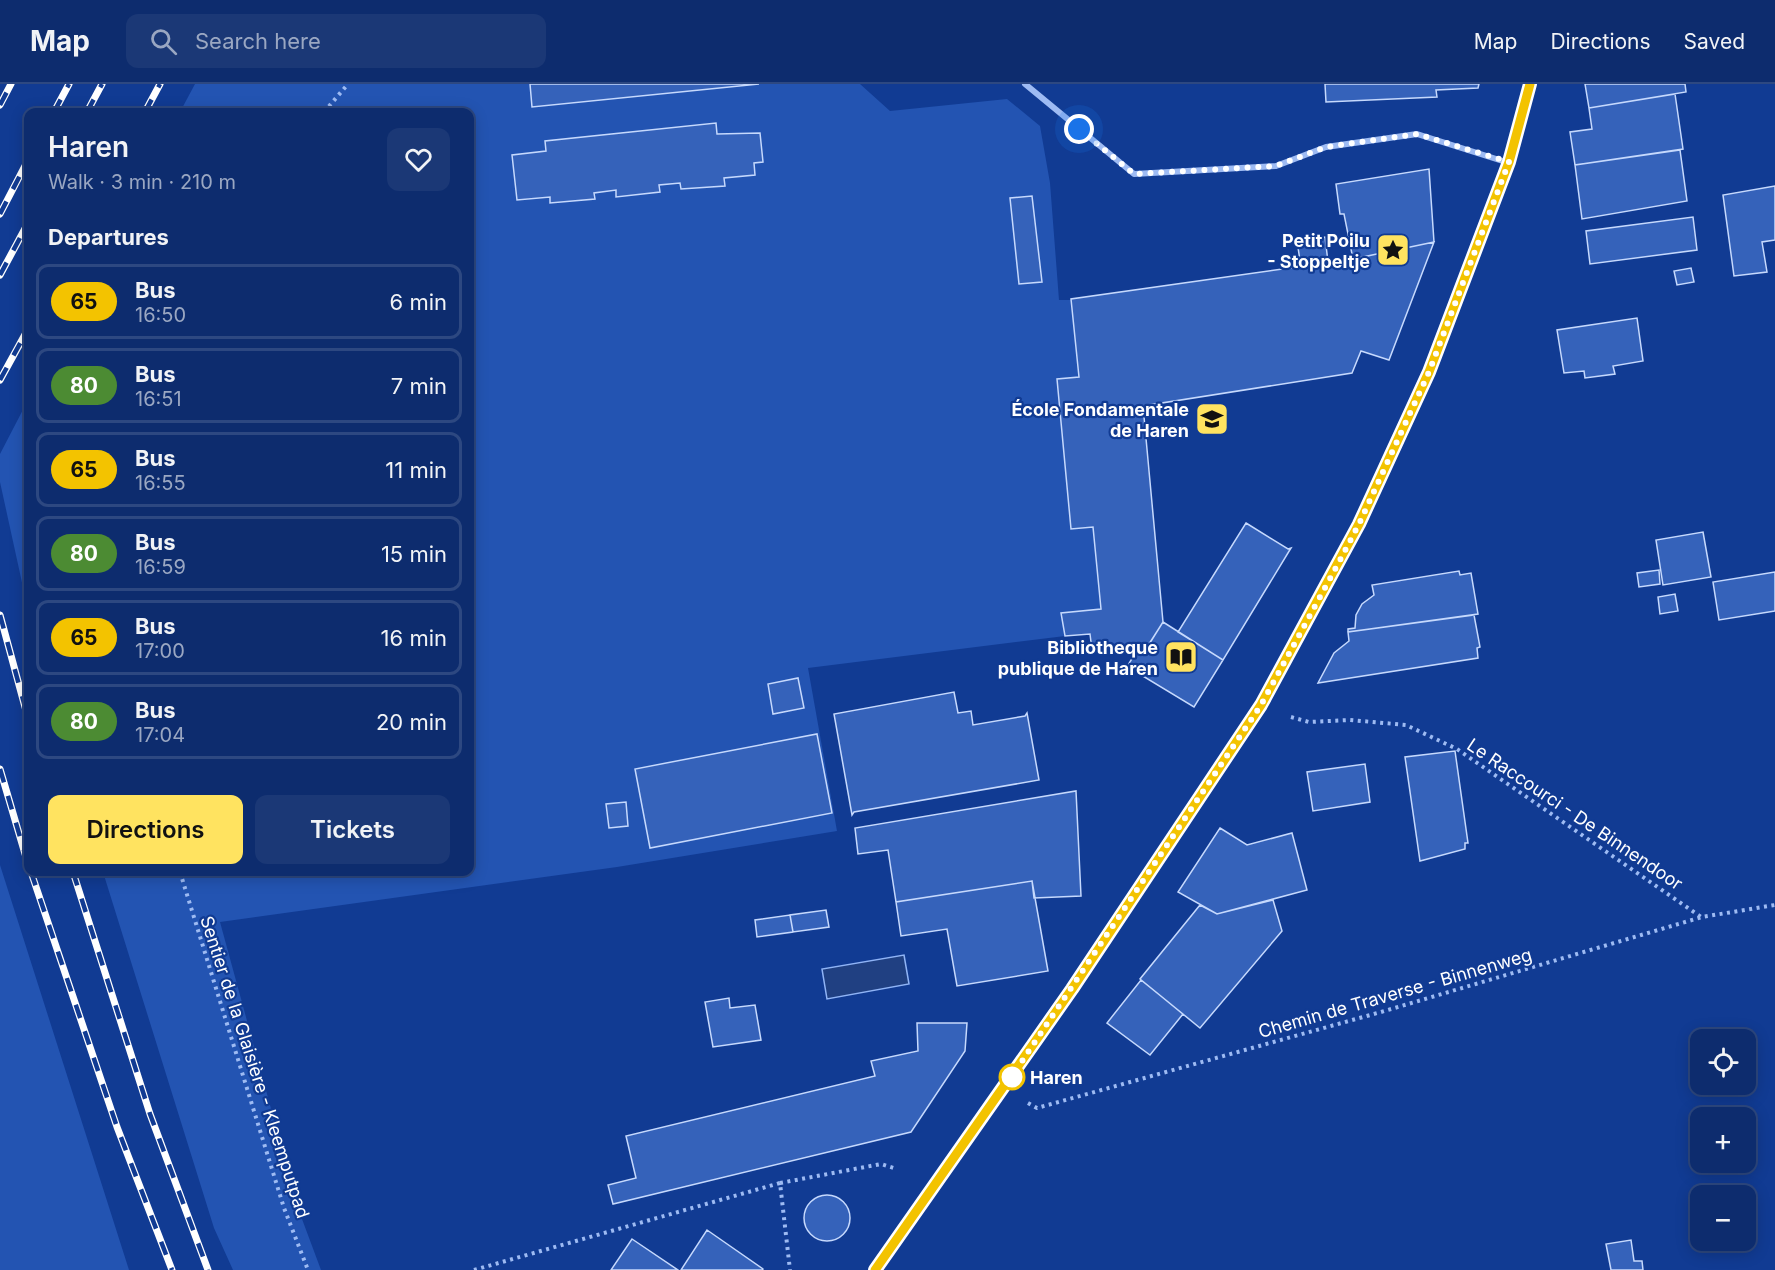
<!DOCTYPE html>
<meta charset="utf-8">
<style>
body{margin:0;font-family:Inter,sans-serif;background:#1b3876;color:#f1f3f6;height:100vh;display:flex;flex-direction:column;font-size:22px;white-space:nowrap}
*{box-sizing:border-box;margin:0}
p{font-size:20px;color:#9aa7c2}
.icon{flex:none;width:33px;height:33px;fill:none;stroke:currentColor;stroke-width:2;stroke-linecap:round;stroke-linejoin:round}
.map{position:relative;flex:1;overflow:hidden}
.sheet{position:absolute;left:24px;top:24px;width:450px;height:768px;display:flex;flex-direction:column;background:#0d2c6e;border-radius:12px;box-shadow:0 3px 15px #0003,0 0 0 2px #2d4881}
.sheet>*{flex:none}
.badge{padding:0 12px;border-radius:20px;font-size:21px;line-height:39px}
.controls{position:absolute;left:1690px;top:945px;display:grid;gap:12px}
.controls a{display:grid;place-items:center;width:66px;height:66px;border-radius:12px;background:#0d2c6e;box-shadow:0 3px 15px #0003,0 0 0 2px #2d4881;font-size:30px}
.you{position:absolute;width:30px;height:30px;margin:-15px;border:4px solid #fff;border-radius:50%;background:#1a73e8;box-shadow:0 0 0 9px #1a73e833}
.map>.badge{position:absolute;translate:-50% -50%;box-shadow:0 0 0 3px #fff}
h2{padding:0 24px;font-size:22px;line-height:54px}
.round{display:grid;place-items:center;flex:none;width:63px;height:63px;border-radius:12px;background:#1b3876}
.summary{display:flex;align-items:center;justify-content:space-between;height:102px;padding:0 24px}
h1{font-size:28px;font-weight:600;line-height:45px}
.action{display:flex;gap:12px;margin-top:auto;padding:12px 24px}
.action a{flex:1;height:69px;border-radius:12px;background:#ffe360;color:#111;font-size:24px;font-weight:600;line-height:69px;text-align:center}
.action a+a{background:#1b3876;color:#f1f3f6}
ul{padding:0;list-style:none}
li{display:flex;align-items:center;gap:18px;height:75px;margin:0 12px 9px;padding:0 12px;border:3px solid #2d4881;border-radius:12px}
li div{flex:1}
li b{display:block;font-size:22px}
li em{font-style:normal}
li .badge{min-width:66px;font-weight:700;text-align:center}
header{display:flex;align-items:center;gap:36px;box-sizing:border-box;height:84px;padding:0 30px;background:#0d2c6e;border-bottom:2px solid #2d4881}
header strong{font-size:28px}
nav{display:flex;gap:33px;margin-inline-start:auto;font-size:21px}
.search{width:420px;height:54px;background:#1b3876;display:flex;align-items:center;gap:15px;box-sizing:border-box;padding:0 21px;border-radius:12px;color:#9aa7c2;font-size:22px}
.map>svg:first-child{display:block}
.green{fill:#2354b2}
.water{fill:#204082;stroke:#90b4f6;stroke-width:1.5}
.building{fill:#3562ba;stroke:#c6d9fd;stroke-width:1.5}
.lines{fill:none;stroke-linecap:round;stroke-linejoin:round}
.path{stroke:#9ebbf3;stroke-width:4;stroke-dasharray:3 4.5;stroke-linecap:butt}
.minor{stroke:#9ebbf3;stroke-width:6}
.rail-casing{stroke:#fff;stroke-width:7}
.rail{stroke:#113b93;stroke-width:4.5;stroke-dasharray:14;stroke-linecap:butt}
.line-casing{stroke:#fff;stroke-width:14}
.line{stroke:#f3c300;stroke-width:9}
.walk{stroke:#fff;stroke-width:6;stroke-dasharray:0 10.8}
.stop-dot{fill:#fff;stroke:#f3c300;stroke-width:3}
.labels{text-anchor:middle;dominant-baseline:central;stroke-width:4.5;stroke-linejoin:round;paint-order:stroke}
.poi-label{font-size:18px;font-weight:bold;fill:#fff;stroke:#113b93;text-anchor:end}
.street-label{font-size:18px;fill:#fff;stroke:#113b93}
.stop-label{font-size:18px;font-weight:bold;fill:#fff;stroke:#113b93;text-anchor:start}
</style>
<header>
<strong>Map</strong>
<div class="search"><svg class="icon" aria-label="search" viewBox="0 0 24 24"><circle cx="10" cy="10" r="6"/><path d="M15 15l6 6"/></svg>Search here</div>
<nav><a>Map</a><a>Directions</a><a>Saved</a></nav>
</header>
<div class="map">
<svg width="1775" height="1186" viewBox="0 0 1775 1186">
<rect width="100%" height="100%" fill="#113b93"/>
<path class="green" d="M195,0H860L890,27L1007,15L1040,42L1050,99L1059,216H1071L1079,293L1057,295L1071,445L1093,443L1101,525L1061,529L1065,552L808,584L837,747L617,783L220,838L299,1127L321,1186H233L214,1144L103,788H470V28H180Z
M28,316V526L0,398V370Z
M0,781L129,1186H0Z"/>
<path class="water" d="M904,871L909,900L827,915L822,885Z"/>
<path class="building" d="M530,0H759L532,23Z
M1325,0H1479L1478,4L1436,6L1437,13L1326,18Z
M1585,0H1685L1686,8L1589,24Z
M1675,10L1683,65L1575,81L1570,48L1592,45L1589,24Z
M716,39L717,50L760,49L763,78L754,79L755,91L724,94L725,102L681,105L680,99L659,101L660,108L616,113V106L594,109L595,115L550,119V113L517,116L512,71L546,67L545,57Z
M1680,66L1687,117L1582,135L1575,81Z
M1429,85L1434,158L1353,175L1344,130H1340L1336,100Z
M1775,102V156L1762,158L1767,188L1734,192L1723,111Z
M1032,112L1042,198L1019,200L1010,114Z
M1693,133L1697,166L1590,180L1586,147Z
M1325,153L1328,178L1301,183L1297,157Z
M1434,158L1389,276L1361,267L1352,289L1143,322L1163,538L1148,562L1092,566L1090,550L1065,552L1061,529L1101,525L1093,443L1071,445L1057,295L1079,293L1071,215L1353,175Z
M1691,184L1694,198L1677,201L1674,187Z
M1637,234L1643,277L1613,282L1615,290L1585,294L1584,287L1564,289L1557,246Z
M1246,439L1288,465L1291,464L1223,576L1178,548Z
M1703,448L1711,493L1663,501L1656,456Z
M1659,486L1660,500L1639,503L1637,489Z
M1459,487L1460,491L1471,489L1478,530L1348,548V545L1355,544L1356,531L1362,520L1374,511L1372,501Z
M1775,488V527L1719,536L1713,498Z
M1675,510L1678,527L1660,530L1658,513Z
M1474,531L1480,563L1477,564L1478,574L1318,599L1334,569L1349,557L1348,548Z
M1163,538L1223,576L1194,623L1133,586H1125L1136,568L1142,571Z
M798,594L804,624L773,630L768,600Z
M954,608L958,629L971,627L973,641L1025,632L1027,629L1039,696L854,728L852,731L834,630Z
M817,650L832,729L650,764L635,685Z
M1455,667L1468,759H1465V765L1420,777L1405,673Z
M1365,680L1370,718L1313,727L1307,688Z
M1076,707L1081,812L1034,814L1032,797L896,818L888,766L858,770L855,744Z
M626,718L628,742L609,744L606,720Z
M1220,744L1247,761L1292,749L1307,806L1217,830L1178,808Z
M1032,797L1048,887L957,902L947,845L901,852L896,818Z
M1273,816L1282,847L1200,944L1140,895L1200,821L1217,830Z
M826,826L829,843L793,848L790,831Z
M790,831L793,848L757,853L755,836Z
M1141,896L1183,930L1150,971L1107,939Z
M729,914L730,924L755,921L761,956L713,963L705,918Z
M917,939H967L965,967L911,1048L613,1120L608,1101L636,1094L626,1052L875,992L871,977L918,967Z
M804 1134a23 23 0 1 1 46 0a23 23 0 1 1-46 0Z
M707,1146L763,1185L762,1186H681Z
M632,1155L678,1186H611Z
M1631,1156L1634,1177H1642L1643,1186H1611L1606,1160Z"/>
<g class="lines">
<path class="path" d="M324,28L348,0
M1291,633L1309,638L1350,636L1406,641L1457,665L1701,833
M180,788L284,1124L308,1186
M1028,1019L1037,1024L1381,928L1702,833L1775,821
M780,1099L881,1080L897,1085
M474,1186L780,1099L790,1186"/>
<path class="minor" d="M1025,0L1134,90L1276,82L1326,63L1417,50L1509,79
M875,1186L1072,905L1261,621L1359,440L1429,289L1509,79L1530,0"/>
<defs>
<path id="rail" d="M0,21L11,0
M54,28L69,0
M87,28L102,0
M145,28L160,0
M0,130L28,76
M0,191L28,139
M0,296L28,245
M0,531L28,634
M0,685L28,780
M31,788L117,1043L172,1186
M73,788L150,1030L208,1186"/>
</defs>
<use href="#rail" class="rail-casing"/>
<use href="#rail" class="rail"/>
</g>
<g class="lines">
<defs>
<path id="line" d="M875,1186L1072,905L1261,621L1359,440L1429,288L1509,78L1530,0"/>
</defs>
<use href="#line" class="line-casing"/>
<use href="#line" class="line"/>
<path class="walk" d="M1012,993L1008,998L1261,621L1338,480L1359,440L1429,288L1509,78L1417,50L1326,63L1276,82L1134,90L1079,45"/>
</g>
<defs>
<symbol id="sight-square" viewBox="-11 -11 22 22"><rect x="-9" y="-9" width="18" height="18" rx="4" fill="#ffe360" stroke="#113b93"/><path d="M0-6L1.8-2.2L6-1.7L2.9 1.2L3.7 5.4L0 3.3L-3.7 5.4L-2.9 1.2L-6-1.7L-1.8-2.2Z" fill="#111"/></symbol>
<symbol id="school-square" viewBox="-11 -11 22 22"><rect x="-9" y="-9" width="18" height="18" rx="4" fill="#ffe360" stroke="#113b93"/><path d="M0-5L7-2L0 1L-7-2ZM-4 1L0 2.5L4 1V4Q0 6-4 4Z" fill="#111"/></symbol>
<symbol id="library-square" viewBox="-11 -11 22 22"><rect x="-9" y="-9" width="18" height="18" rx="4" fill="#ffe360" stroke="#113b93"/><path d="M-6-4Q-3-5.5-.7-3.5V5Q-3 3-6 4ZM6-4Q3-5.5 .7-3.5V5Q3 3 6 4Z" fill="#111"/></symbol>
</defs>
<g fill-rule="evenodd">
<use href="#sight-square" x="1374" y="147" width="38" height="38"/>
<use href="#school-square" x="1193" y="316" width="38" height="38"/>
<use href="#library-square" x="1162" y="554" width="38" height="38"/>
</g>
<circle class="stop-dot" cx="1012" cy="993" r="12"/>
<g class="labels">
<g class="poi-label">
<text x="1370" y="156">Petit Poilu<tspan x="1370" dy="21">- Stoppeltje</tspan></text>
<text x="1189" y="325">École Fondamentale<tspan x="1189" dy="21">de Haren</tspan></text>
<text x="1158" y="563">Bibliotheque<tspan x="1158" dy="21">publique de Haren</tspan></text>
</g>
<g class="street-label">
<text transform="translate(1575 730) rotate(34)">Le Raccourci - De Binnendoor</text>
<text transform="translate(1395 909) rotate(-16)">Chemin de Traverse - Binnenweg</text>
<text transform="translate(255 983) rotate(72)">Sentier de la Glaisière - Kleemputpad</text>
</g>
<g class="stop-label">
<text x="1030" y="993">Haren</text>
</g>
</g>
</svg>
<div class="controls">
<a><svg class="icon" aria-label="locate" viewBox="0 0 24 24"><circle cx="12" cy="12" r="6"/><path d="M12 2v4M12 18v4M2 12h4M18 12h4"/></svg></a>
<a>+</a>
<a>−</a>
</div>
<div class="you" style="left:1079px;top:45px"></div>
<section class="sheet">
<div class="summary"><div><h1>Haren</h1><p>Walk · 3 min · 210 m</p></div><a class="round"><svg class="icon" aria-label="heart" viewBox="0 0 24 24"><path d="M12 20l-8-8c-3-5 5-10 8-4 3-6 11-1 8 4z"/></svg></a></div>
<h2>Departures</h2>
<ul>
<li><span class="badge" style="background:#f3c300;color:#111">65</span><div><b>Bus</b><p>16:50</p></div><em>6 min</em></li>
<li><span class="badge" style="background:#4c8b33;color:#fff">80</span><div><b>Bus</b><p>16:51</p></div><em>7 min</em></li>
<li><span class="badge" style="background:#f3c300;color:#111">65</span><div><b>Bus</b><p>16:55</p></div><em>11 min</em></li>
<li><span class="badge" style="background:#4c8b33;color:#fff">80</span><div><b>Bus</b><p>16:59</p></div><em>15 min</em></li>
<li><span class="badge" style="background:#f3c300;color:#111">65</span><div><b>Bus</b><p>17:00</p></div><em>16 min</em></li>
<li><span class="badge" style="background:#4c8b33;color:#fff">80</span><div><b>Bus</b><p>17:04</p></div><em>20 min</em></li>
</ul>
<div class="action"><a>Directions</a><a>Tickets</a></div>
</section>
</div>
